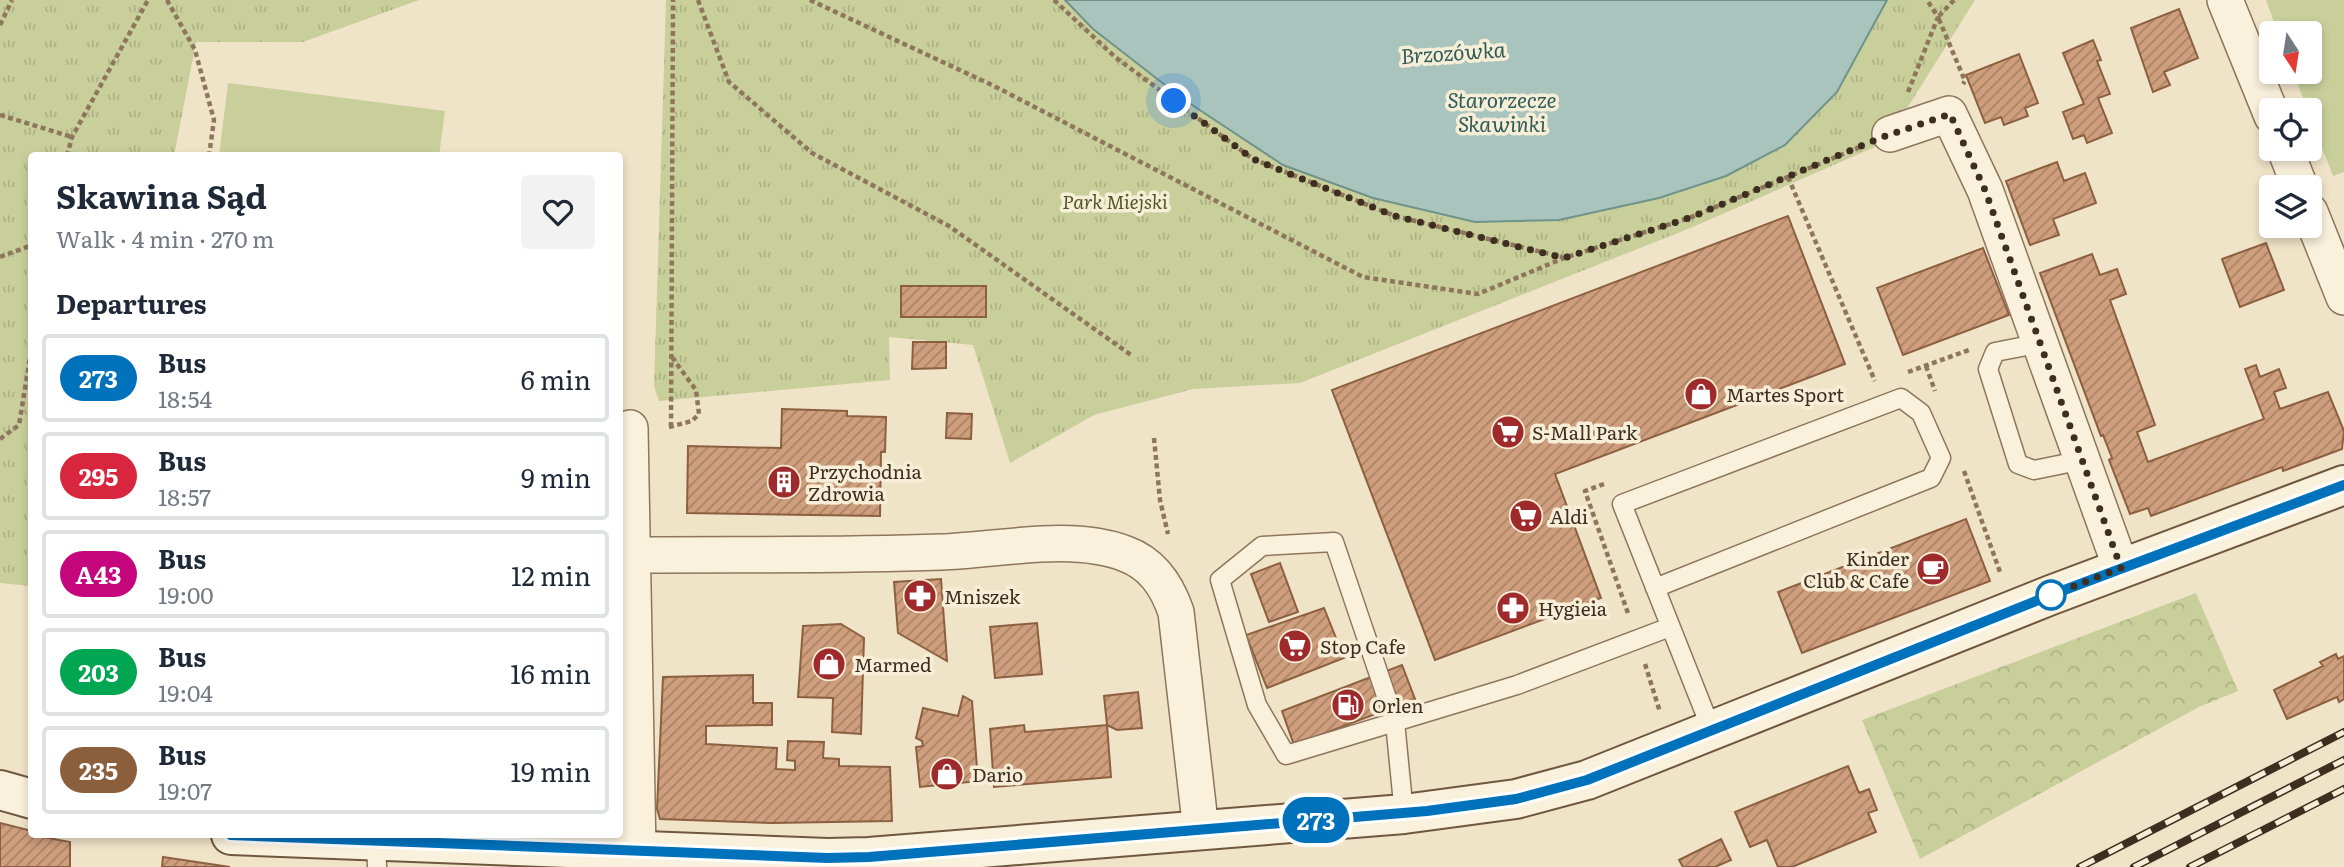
<!DOCTYPE html>
<meta charset="utf-8">
<style>
body{margin:0;font-family:Literata,serif;background:#f2f2f3;color:#1f2937;height:100vh;display:flex;flex-direction:column;font-size:26px;white-space:nowrap}
*{box-sizing:border-box;margin:0}
p{font-size:23px;color:#747a83}
.icon{flex:none;width:38px;height:38px;fill:none;stroke:currentColor;stroke-width:2;stroke-linecap:round;stroke-linejoin:round}
.map{position:relative;flex:1;overflow:hidden}
.drawer{position:absolute;left:28px;top:152px;width:595px;height:686px;display:flex;flex-direction:column;background:#fff;border-radius:7px;box-shadow:0 4px 10px #0003}
.drawer>*{flex:none}
.badge{padding:0 14px;border-radius:23px;font-size:24px;line-height:46px}
.needle{width:46px;rotate:168deg}
.controls{position:absolute;left:2259px;top:21px;display:grid;gap:14px}
.controls a{display:grid;place-items:center;width:63px;height:63px;border-radius:7px;background:#fff;box-shadow:0 4px 10px #0003;font-size:35px}
.you{position:absolute;width:35px;height:35px;margin:-18px;border:5px solid #fff;border-radius:50%;background:#1a73e8;box-shadow:0 0 0 10px #1a73e833}
.map>.badge{position:absolute;translate:-50% -50%;box-shadow:0 0 0 4px #fff}
h2{padding:0 28px;font-size:26px;line-height:63px}
.round{display:grid;place-items:center;flex:none;width:74px;height:74px;border-radius:7px;background:#f2f2f3}
.headline{display:flex;align-items:center;justify-content:space-between;height:119px;padding:0 28px}
h1{font-size:33px;font-weight:700;line-height:52px}
ul{padding:0;list-style:none}
li{display:flex;align-items:center;gap:21px;height:88px;margin:0 14px 10px;padding:0 14px;border:4px solid #e0e1e3;border-radius:7px}
li div{flex:1}
li b{display:block;font-size:26px}
li em{font-style:normal}
li .badge{min-width:77px;font-weight:700;text-align:center}
.map>svg:first-child{display:block}
.green{fill:#c9cf9b}
.forest{fill:url(#forest-crowns)}
.park{fill:url(#park-tufts)}
.water{fill:#a9c4bc;stroke:#6f938a;stroke-width:2}
.building{fill:url(#building-hatch);stroke:#8d5f41;stroke-width:2}
.lines{fill:none;stroke-linecap:round;stroke-linejoin:round}
.lane-casing{stroke:#8d765c;stroke-width:21}
.street-casing{stroke:#8d765c;stroke-width:38}
.secondary-casing{stroke:#6f573f;stroke-width:42}
.path{stroke:#8d765c;stroke-width:4.5;stroke-dasharray:5 3.5;stroke-linecap:butt}
.lane{stroke:#faf1dc;stroke-width:18}
.street{stroke:#faf1dc;stroke-width:35}
.secondary{stroke:#faf1dc;stroke-width:38}
.rail-casing{stroke:#3d2e20;stroke-width:8}
.rail{stroke:#f7eed8;stroke-width:5;stroke-dasharray:16;stroke-linecap:butt}
.line-casing{stroke:#fff;stroke-width:16}
.line{stroke:#0072bc;stroke-width:10}
.walk{stroke:#3d2e20;stroke-width:7;stroke-dasharray:0 12.6}
.stop-dot{fill:#fff;stroke:#0072bc;stroke-width:3.5}
.labels{text-anchor:middle;dominant-baseline:central;stroke-width:7;stroke-linejoin:round;paint-order:stroke}
.park-label{font-size:19px;font-style:italic;fill:#4d5a26;stroke:#f7eed8}
.poi-label{font-size:19px;fill:#3d2e20;stroke:#f7eed8;text-anchor:start}
.water-label{font-size:21px;font-style:italic;fill:#2f5d5a;stroke:#f7eed8}
</style>
<div class="map">
<svg width="2344" height="867" viewBox="0 0 2344 867">
<defs>
<pattern id="forest-crowns" width="20" height="18" patternUnits="userSpaceOnUse" patternTransform="scale(1.75)"><rect width="20" height="18" fill="#c9cf9b"/><path d="M2 6a3 3 0 1 1 6 0M12 15a3 3 0 1 1 6 0" fill="none" stroke="#aeb285"/></pattern>
<pattern id="park-tufts" width="24" height="20" patternUnits="userSpaceOnUse" patternTransform="scale(1.75)"><rect width="24" height="20" fill="#c9cf9b"/><path d="M3 7l-1-3M5 7V3M7 7l1-3M15 17l-1-3M17 17v-4M19 17l1-3" fill="none" stroke="#aeb285"/></pattern>
<pattern id="building-hatch" width="6" height="6" patternUnits="userSpaceOnUse" patternTransform="scale(1.75)"><rect width="6" height="6" fill="#cf9f7d"/><path d="M-1 1l2-2M0 6l6-6M5 7l2-2" fill="none" stroke="#a98266"/></pattern>
</defs>
<rect width="100%" height="100%" fill="#f0e4c8"/>
<path class="green" d="M2266,0H2344V172L2333,176L2293,72H2310V33H2278Z
M228,83L445,111L439,156H219Z"/>
<path class="forest" d="M2196,593L2238,691L2199,707L1920,859L1862,720Z"/>
<path class="park" d="M0,0H419L303,42H196L174,156H32L31,586L0,583Z
M666,0H1975L1886,142L1693,227L1300,383L1193,389L1094,415L1010,463L973,345L889,337L890,380L659,401L654,386Z"/>
<path class="water" d="M1065,0H1887L1837,92L1785,145L1726,176L1659,198L1559,220L1475,222L1373,198L1283,165L1183,99L1093,29Z"/>
<path class="building" d="M2179,9L2198,58L2164,72L2170,85L2153,92L2131,28Z
M2093,40L2101,60L2097,61L2110,94L2098,98L2112,133L2087,143L2084,135L2073,139L2063,112L2084,104L2063,53Z
M2019,54L2038,103L2025,108L2028,116L2004,125L2001,117L1985,123L1966,75Z
M2057,162L2064,181L2085,173L2096,203L2053,219L2059,235L2030,245L2006,181Z
M1788,216L1845,364L1555,474L1601,598L1435,660L1332,390Z
M2266,243L2284,290L2240,307L2222,259Z
M1983,248L2009,315L1903,355L1877,288Z
M2092,254L2100,275L2117,269L2126,294L2110,300L2155,425L2137,432L2148,462L2264,419L2245,369L2256,365L2260,377L2279,369L2286,388L2274,392L2280,409L2328,392L2344,431L2342,449L2283,471L2282,467L2151,516L2148,508L2130,514L2109,460L2112,458L2103,435L2101,436L2040,273Z
M901,286H986V317H901Z
M913,342H946V368L912,369Z
M782,409L847,411V416L886,417L885,452H881L880,516L687,513L688,446L781,448Z
M947,413L972,414L971,439L946,438Z
M1966,519L1990,581L1802,653L1778,592Z
M1280,563L1298,612L1269,622L1251,574Z
M941,579L947,661L898,633L894,582Z
M1324,608L1344,658L1267,688L1246,635Z
M1037,623L1042,674L995,678L990,627Z
M841,624L864,638L861,734L832,732L833,698L798,697L803,626Z
M2336,654L2338,659L2344,656V699L2339,702L2337,697L2287,719L2274,690L2323,666L2320,662Z
M1402,665L1415,699L1294,745L1282,711Z
M753,675V703H772V725L706,726V744L777,748L776,769L795,770V761L787,760L788,741L824,742L823,758L839,759V766L890,767L892,821L772,823L660,819L657,809L663,677Z
M1138,692L1142,728L1117,730L1107,725L1104,696Z
M963,696L972,701L978,781L920,787L916,747L923,746L922,741L916,738L923,708L958,716Z
M1024,725L1025,732L1107,725L1111,777L994,787L990,729Z
M1848,766L1859,793L1869,789L1877,810L1868,813L1876,832L1792,867H1778L1767,840L1750,847L1735,812Z
M0,823L32,831V835L70,842V867H0Z
M1721,839L1731,860L1715,867H1683L1679,860Z
M163,857L230,867H162Z"/>
<g class="lines">
<defs>
<path id="lane" d="M2042,343L1995,352L1988,369L2018,464L2034,470L2083,460
M1334,542L1395,722L1286,755L1257,705L1220,580L1262,546Z
M1655,588L1931,478L1941,458L1921,413L1901,398L1622,504L1712,731
M1404,814L1395,722L1517,685L1670,627
M376,841L377,867"/>
<path id="street" d="M2225,0L2272,116
M1890,134L1949,114L1985,190L2121,568
M2285,149L2300,187
M2310,212L2344,297
M630,428L638,851
M632,555C735,554 838,556 941,552C999,550 1072,533 1126,554C1153,564 1167,586 1176,612L1201,831"/>
<path id="secondary" d="M0,790L32,799
M231,835L828,858L869,857L1404,814L1516,799L1587,780L2051,595L2344,485"/>
</defs>
<use href="#lane" class="lane-casing"/>
<use href="#street" class="street-casing"/>
<use href="#secondary" class="secondary-casing"/>
<path class="path" d="M167,0L195,50L214,120L209,156
M698,0L729,82L812,153L949,226L1131,355
M810,0L994,86L1363,277L1478,294L1564,258L1689,218L1860,147
M1054,0L1115,57L1253,159L1395,216L1562,257
M1954,0L1938,17L1965,81L1963,84
M0,25L12,0
M1908,92L1938,17L1927,0
M0,115L72,137
M67,156L72,137L148,0
M1788,177L1875,381
M0,257L32,245
M1926,366L1935,391
M1908,372L1969,350
M669,427L692,421L699,414L696,390L671,356
M671,427L673,0
M1154,438L1160,500L1168,534
M0,439L19,425L32,346
M1964,471L2001,575
M1604,484L1585,491L1629,616
M1645,664L1660,712"/>
<use href="#lane" class="lane"/>
<use href="#street" class="street"/>
<use href="#secondary" class="secondary"/>
<defs>
<path id="rail" d="M2080,867L2344,732
M2134,867L2344,760
M2190,867L2344,789"/>
</defs>
<use href="#rail" class="rail-casing"/>
<use href="#rail" class="rail"/>
</g>
<g class="lines">
<defs>
<path id="line" d="M231,835L828,858L869,857L1427,811L1516,799L1587,780L2051,595L2344,485"/>
</defs>
<use href="#line" class="line-casing"/>
<use href="#line" class="line"/>
<path class="walk" d="M1174,101L1253,159L1300,178L1395,216L1564,258L1689,218L1880,138L1950,114L1985,190L2121,568L2051,595"/>
</g>
<defs>
<symbol id="shop-disc" viewBox="-11 -11 22 22"><circle r="9.5" fill="#9e2a2b" stroke="#f7eed8"/><path d="M-5-2.5h2.3a2.7 3.5 0 0 1 5.4 0H5L5.5 6h-11ZM-1.5-2.5h3a1.5 2.3 0 0 0-3 0Z" fill="#fff"/></symbol>
<symbol id="supermarket-disc" viewBox="-11 -11 22 22"><circle r="9.5" fill="#9e2a2b" stroke="#f7eed8"/><path d="M-6-5.5h2.5l.6 2H6L4.5 2H-2.5L-4.4-4H-6ZM-1.5 3.2a1.3 1.3 0 1 0 .1 0ZM3 3.2a1.3 1.3 0 1 0 .1 0Z" fill="#fff"/></symbol>
<symbol id="building-disc" viewBox="-11 -11 22 22"><circle r="9.5" fill="#9e2a2b" stroke="#f7eed8"/><path d="M-4-6H4V6H1V3H-1V6H-4ZM-2.5-4.3h1.7v1.8h-1.7ZM.8-4.3h1.7v1.8H.8ZM-2.5-1h1.7V.8h-1.7ZM.8-1h1.7V.8H.8Z" fill="#fff"/></symbol>
<symbol id="cafe-disc" viewBox="-11 -11 22 22"><circle r="9.5" fill="#9e2a2b" stroke="#f7eed8"/><path d="M-5.5-4.5H6V0H3Q3 3.5 0 3.5H-2.5Q-5.5 3.5-5.5 0ZM3-3.2v2h1.7v-2ZM-6 4.5H4V6H-6Z" fill="#fff"/></symbol>
<symbol id="pharmacy-disc" viewBox="-11 -11 22 22"><circle r="9.5" fill="#9e2a2b" stroke="#f7eed8"/><path d="M-2-6h4v4h4v4h-4v4h-4v-4h-4v-4h4Z" fill="#fff"/></symbol>
<symbol id="fuel-disc" viewBox="-11 -11 22 22"><circle r="9.5" fill="#9e2a2b" stroke="#f7eed8"/><path d="M-5.5-6h7V0h2V4h1.3V-2.5L3-4.5l.8-.8L6-3V5H2.5V1h-1V6h-7ZM-4.2-4.7v3.2H.2V-4.7Z" fill="#fff"/></symbol>
</defs>
<g fill-rule="evenodd">
<use href="#shop-disc" x="1682" y="375" width="38" height="38"/>
<use href="#supermarket-disc" x="1489" y="413" width="38" height="38"/>
<use href="#building-disc" x="765" y="463" width="38" height="38"/>
<use href="#supermarket-disc" x="1507" y="497" width="38" height="38"/>
<use href="#cafe-disc" x="1914" y="550" width="38" height="38"/>
<use href="#pharmacy-disc" x="901" y="577" width="38" height="38"/>
<use href="#pharmacy-disc" x="1494" y="589" width="38" height="38"/>
<use href="#supermarket-disc" x="1276" y="627" width="38" height="38"/>
<use href="#shop-disc" x="810" y="645" width="38" height="38"/>
<use href="#fuel-disc" x="1329" y="686" width="38" height="38"/>
<use href="#shop-disc" x="928" y="755" width="38" height="38"/>
</g>
<circle class="stop-dot" cx="2051" cy="595" r="14"/>
<g class="labels">
<g class="park-label">
<text x="1115" y="201">Park Miejski</text>
</g>
<g class="poi-label">
<text x="1726" y="394">Martes Sport</text>
<text x="1532" y="432">S-Mall Park</text>
<text x="808" y="471">Przychodnia<tspan x="808" dy="22">Zdrowia</tspan></text>
<text x="1550" y="516">Aldi</text>
<text x="1909" y="558" text-anchor="end">Kinder<tspan x="1909" dy="22">Club &amp; Cafe</tspan></text>
<text x="944" y="596">Mniszek</text>
<text x="1538" y="608">Hygieia</text>
<text x="1320" y="646">Stop Cafe</text>
<text x="854" y="664">Marmed</text>
<text x="1372" y="705">Orlen</text>
<text x="972" y="774">Dario</text>
</g>
<g class="water-label">
<text transform="translate(1453 51) rotate(-4)">Brzozówka</text>
<text x="1502" y="98">Starorzecze<tspan x="1502" dy="24">Skawinki</tspan></text>
</g>
</g>
</svg>
<div class="controls">
<a><svg class="needle" viewBox="-14 -14 28 28"><path d="M0-13l5 13h-10z" fill="#e53935"/><path d="M0 13l5-13h-10z" fill="#747a83"/></svg></a>
<a><svg class="icon" aria-label="locate" viewBox="0 0 24 24"><circle cx="12" cy="12" r="6"/><path d="M12 2v4M12 18v4M2 12h4M18 12h4"/></svg></a>
<a><svg class="icon" aria-label="layers" viewBox="0 0 24 24"><path d="M12 4l9 5-9 5-9-5zM3 14l9 5 9-5"/></svg></a>
</div>
<div class="you" style="left:1174px;top:101px"></div>
<b class="badge" style="left:1316px;top:820px;background:#0072bc;color:#fff">273</b>
<section class="drawer">
<div class="headline"><div><h1>Skawina Sąd</h1><p>Walk · 4 min · 270 m</p></div><a class="round"><svg class="icon" aria-label="heart" viewBox="0 0 24 24"><path d="M12 20l-8-8c-3-5 5-10 8-4 3-6 11-1 8 4z"/></svg></a></div>
<h2>Departures</h2>
<ul>
<li><span class="badge" style="background:#0072bc;color:#fff">273</span><div><b>Bus</b><p>18:54</p></div><em>6 min</em></li>
<li><span class="badge" style="background:#d7263d;color:#fff">295</span><div><b>Bus</b><p>18:57</p></div><em>9 min</em></li>
<li><span class="badge" style="background:#c5067d;color:#fff">A43</span><div><b>Bus</b><p>19:00</p></div><em>12 min</em></li>
<li><span class="badge" style="background:#00a651;color:#fff">203</span><div><b>Bus</b><p>19:04</p></div><em>16 min</em></li>
<li><span class="badge" style="background:#8b5e3c;color:#fff">235</span><div><b>Bus</b><p>19:07</p></div><em>19 min</em></li>
</ul>
</section>
</div>
